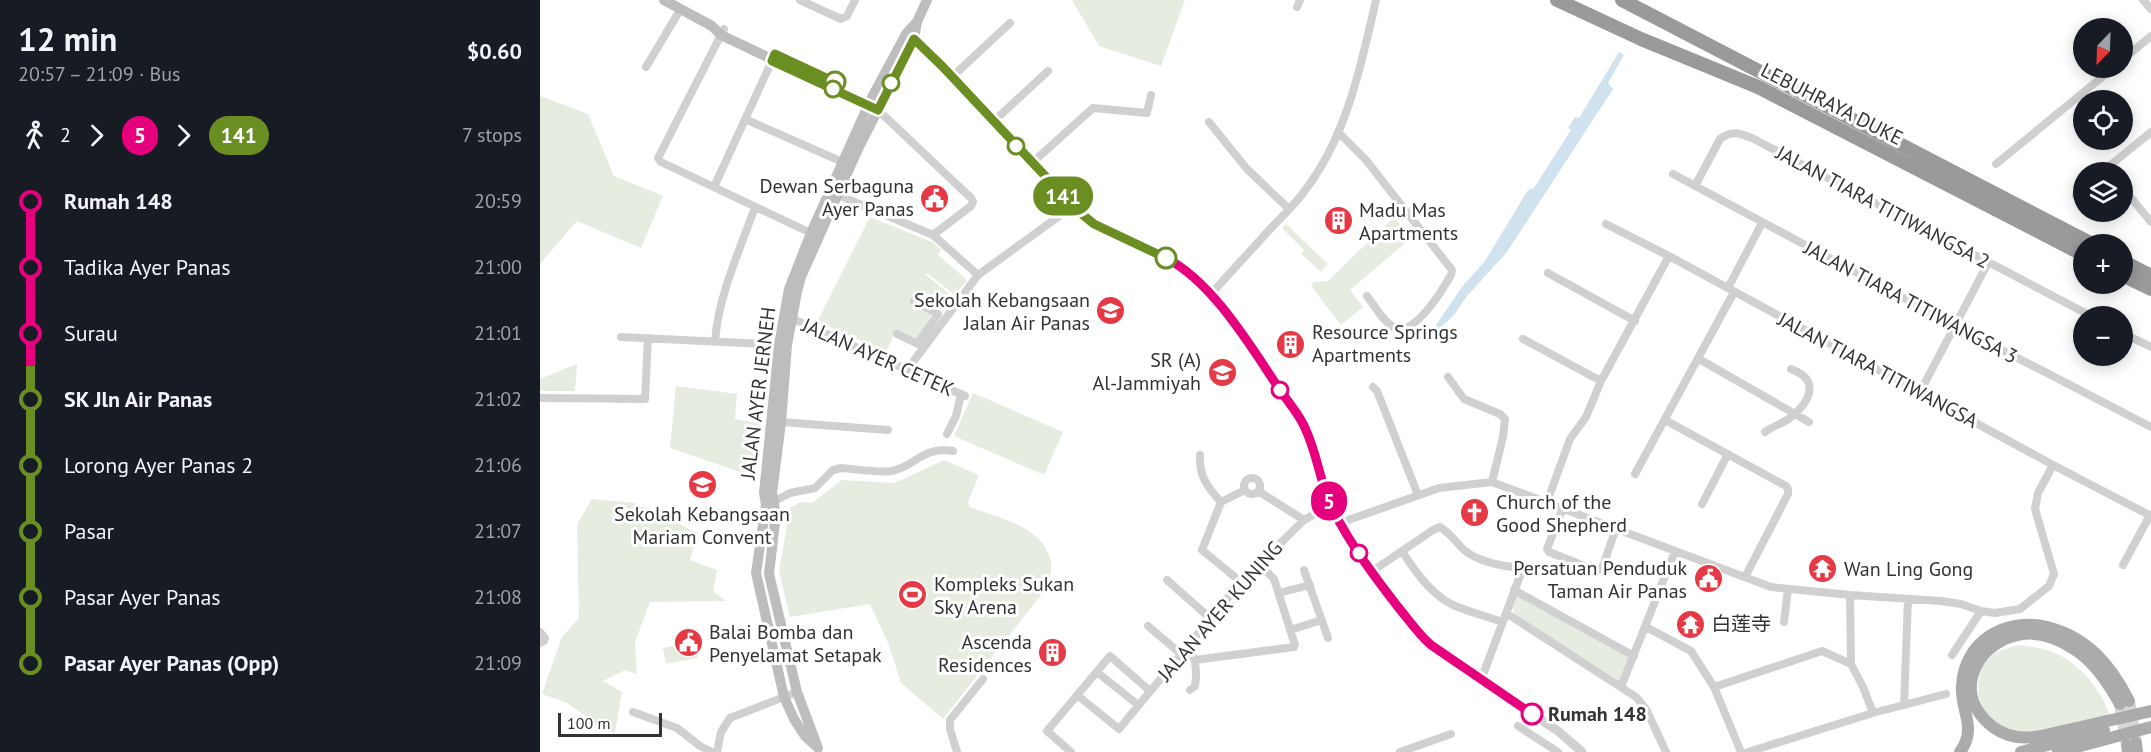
<!DOCTYPE html>
<meta charset="utf-8">
<style>
body{margin:0;font-family:"PT Sans","Noto Sans SC",sans-serif;background:#20242c;color:#f1f3f6;height:100vh;display:flex;flex-direction:column;font-size:22px;white-space:nowrap}
*{box-sizing:border-box;margin:0}
p{font-size:20px;color:#9ea1a6}
.icon{flex:none;width:33px;height:33px;fill:none;stroke:currentColor;stroke-width:2;stroke-linecap:round;stroke-linejoin:round}
.map{position:relative;flex:1;overflow:hidden}
.side{display:flex;flex-direction:column;background:#171b24;width:540px}
.side>*{flex:none}
.badge{padding:0 12px;border-radius:20px;font-size:21px;line-height:39px}
.needle{width:39px;rotate:203deg}
.fabs{position:absolute;left:1533px;top:18px;display:grid;gap:12px}
.fabs a{display:grid;place-items:center;width:60px;height:60px;border-radius:50%;background:#171b24;box-shadow:0 3px 15px #0003;font-size:30px}
.scale{position:absolute;left:18px;bottom:15px;width:104px;box-sizing:border-box;padding-left:6px;border:3px solid #333;border-top:0;font-size:16px;line-height:21px;white-space:nowrap;color:#333;-webkit-text-stroke:4px #fff;paint-order:stroke}
.map>.badge{position:absolute;translate:-50% -50%;box-shadow:0 0 0 3px #fff}
.legs{display:flex;align-items:center;gap:9px;height:66px;padding:0 18px;font-size:20px}
.legs p{margin-inline-start:auto}
.head{display:flex;align-items:center;justify-content:space-between;height:102px;padding:0 18px}
h1{font-size:33px;font-weight:700;line-height:45px}
ul{padding:0 18px;list-style:none}
li{display:flex;align-items:center;gap:21px;height:66px;font-size:22px}
li i{display:grid;place-items:center;width:9px;height:100%;margin:0 8px;background:currentColor}
li i::after{content:'';width:15px;height:15px;margin:-8px;border:4px solid;border-radius:50%;background:#171b24}
li p{margin-inline-start:auto}
li:first-child i{background:linear-gradient(#0000 50%,currentColor 0)}
li:last-child i{background:linear-gradient(currentColor 50%,#0000 0)}
main{display:flex;flex:1;min-height:0}
.map>svg:first-child{display:block}
.green{fill:#e6ecdf}
.water{fill:#cfe2ee}
.lines{fill:none;stroke-linecap:round;stroke-linejoin:round}
.primary-tunnel{stroke:#d6d6d6;stroke-width:12;stroke-dasharray:12 6;stroke-linecap:butt}
.minor{stroke:#d0d0d0;stroke-width:8}
.tertiary{stroke:#d0d0d0;stroke-width:9}
.secondary{stroke:#bdbdbd;stroke-width:10}
.primary{stroke:#ababab;stroke-width:12}
.motorway{stroke:#9a9a9a;stroke-width:14}
.line-1-casing{stroke:#fff;stroke-width:14}
.line-2-casing{stroke:#fff;stroke-width:14}
.line-1{stroke:#e6007e;stroke-width:9}
.line-2{stroke:#6b8e23;stroke-width:9}
.stop-2-dot{fill:#fff;stroke:#6b8e23;stroke-width:3}
.stop-1-dot{fill:#fff;stroke:#e6007e;stroke-width:3}
.labels{text-anchor:middle;dominant-baseline:central;stroke-width:6;stroke-linejoin:round;paint-order:stroke}
.street-label{font-size:20px;fill:#333;stroke:#fff}
.poi-label{font-size:20px;fill:#333;stroke:#fff;text-anchor:start}
.stop-label{font-size:20px;font-weight:bold;fill:#333;stroke:#fff;text-anchor:start}
</style>
<main>
<section class="side">
<div class="head"><div><h1>12 min</h1><p>20:57 – 21:09 · Bus</p></div><b>$0.60</b></div>
<div class="legs"><svg class="icon" aria-label="walk" viewBox="0 0 24 24"><circle cx="13" cy="4" r="2"/><path d="M13 8l-2 6 4 7M11 14l-3 7M7 12l3-4h3l4 4"/></svg>2<svg class="icon" aria-label="forward" viewBox="0 0 24 24"><path d="M9 5l7 7-7 7"/></svg><b class="badge" style="background:#e6007e;color:#fff">5</b><svg class="icon" aria-label="forward" viewBox="0 0 24 24"><path d="M9 5l7 7-7 7"/></svg><b class="badge" style="background:#6b8e23;color:#fff">141</b><p>7 stops</p></div>
<ul>
<li><i style="color:#e6007e"></i><b>Rumah 148</b><p>20:59</p></li>
<li><i style="color:#e6007e"></i><span>Tadika Ayer Panas</span><p>21:00</p></li>
<li><i style="color:#e6007e"></i><span>Surau</span><p>21:01</p></li>
<li><i style="color:#6b8e23"></i><b>SK Jln Air Panas</b><p>21:02</p></li>
<li><i style="color:#6b8e23"></i><span>Lorong Ayer Panas 2</span><p>21:06</p></li>
<li><i style="color:#6b8e23"></i><span>Pasar</span><p>21:07</p></li>
<li><i style="color:#6b8e23"></i><span>Pasar Ayer Panas</span><p>21:08</p></li>
<li><i style="color:#6b8e23"></i><b>Pasar Ayer Panas (Opp)</b><p>21:09</p></li>
</ul>
</section>
<div class="map">
<svg width="1611" height="752" viewBox="0 0 1611 752">
<rect width="100%" height="100%" fill="#fff"/>
<path class="green" d="M532,0H645L621,66L559,46Z
M0,96L48,114L74,176L123,196L101,248L37,221L0,264Z
M330,217L392,242L401,249L398,255L427,280L415,295L387,273L386,275L411,295L398,311L392,314L377,341L356,332L346,351L277,322Z
M854,217L871,238L810,290L823,307L801,325L771,286L774,282L788,281Z
M746,224L788,264L781,272L761,254L764,250L742,228Z
M37,364L35,391H0V379Z
M136,386L197,394L195,419L221,424L212,476L130,448Z
M433,393L523,432L504,475L414,436Z
M404,460L439,475L428,502L430,507C458,518 500,525 510,558C513,567 510,578 508,586L403,719L361,683L349,645L330,604L250,617L239,571L250,508L261,502L272,503L302,480L355,483Z
M52,499L95,503L158,533L150,560L177,570L173,591L186,601L110,602L95,642L97,674L85,670L63,681L82,692L75,733L63,729L27,703L2,694L22,637L39,618L37,524Z
M978,596L1090,658L1079,682L975,615L972,607L975,597Z
M155,642L158,658L126,664L123,648Z
M1479,645C1488,647 1498,647 1507,650C1536,659 1561,688 1570,716C1543,722 1494,737 1469,730C1434,719 1427,672 1457,652C1463,649 1472,647 1479,645Z"/>
<path class="water" d="M1079,52L1084,55L1068,83L1073,89L967,252L927,296L914,315L895,333L892,331L922,287L945,261L988,190L994,188L1031,130L1028,128L1035,117L1039,118Z"/>
<g class="lines">
<path class="primary-tunnel" d="M1589,701L1596,742
M1580,704L1587,745"/>
<path class="minor" d="M260,0L301,19L307,16L315,0
M1603,0L1611,9
M757,7L760,0
M184,29L118,158L121,162L275,235
M1582,60L1611,36
M106,67L140,10
M412,77L470,23
M338,110L431,198L433,202L431,206L393,235
M205,119L307,164
M454,121L508,71
M669,122L707,169L749,209
M798,132L826,160L912,270L911,275C903,289 875,336 855,328C844,323 834,305 827,296
M492,163L553,108L607,113L611,95
M1456,164L1573,68
M1562,172L1611,132
M1133,174L1416,326L1611,427
M1155,186L1180,139C1192,130 1199,133 1212,138L1551,316
M174,187L235,54
M1582,187L1611,222
M298,195L393,235L438,275
M1536,195L1544,188
M1066,224L1129,256L1513,465L1611,516
M1008,273L1095,321
M1188,288L1222,223
M670,295C691,272 711,250 732,227C743,216 754,205 763,193C806,139 821,66 836,0
M374,301L398,314L378,343
M251,318L425,396
M1582,333L1611,347
M357,334L380,345
M81,337L244,345
M983,339L1061,381
M175,342C178,296 200,250 215,207
M1159,359L1269,422
M367,370L438,275L533,206
M908,377L924,399L960,414L965,419L963,437L952,482
M833,387L837,391L878,495
M1380,392L1448,263
M0,398L105,399L108,338
M1125,420L1246,486L1248,489V494L1205,577
M241,422L348,430
M1225,432C1233,426 1242,424 1250,418C1270,402 1281,380 1251,369
M407,434L416,416L421,394
M660,455C659,476 667,487 681,502L705,490
M1095,474L1194,292
M704 486a8 8 0 1 1 16 0a8 8 0 1 1-16 0Z
M718,491L764,520
M233,502L250,493L275,488L293,470L301,468C315,469 339,473 352,471C376,466 382,446 413,451
M681,502L662,550L701,582
M1007,502L1030,439L1046,417L1061,381L1129,256
M1162,504L1188,454
M1023,508L1007,549L1009,552L1057,571L1063,566L1076,528
M800,523L899,488L952,482L1231,587L1310,595L1401,601L1421,604L1441,611L1455,613L1480,609L1509,586L1514,574L1495,509L1498,493L1513,465
M862,551C875,572 891,594 913,605C929,612 946,616 962,622
M1583,565L1610,515
M764,570L788,638
M831,572L893,530L900,527C910,533 916,542 924,550C938,562 965,567 983,568L941,680
M627,580L671,619
M974,590L1094,656
M739,593L770,585
M1310,595L1311,664
M966,613L1096,697L1106,709L1126,752
M1244,622L1248,589
M608,626L641,654
M1106,627L1151,651L1174,687L1201,752
M750,630L782,620
M0,632L5,638L4,641L0,643
M647,647C657,657 657,673 655,686L650,690
M1412,655L1441,611
M655,660L754,647L755,645L734,579L719,564
M557,672L598,705
M1081,687L1135,551
M1174,687L1282,651L1311,664L1323,687L1333,713
M537,695L579,729L701,582L764,520L791,505
M1364,705L1368,599
M93,712L137,728L160,746L172,752
M978,726L1018,752
M177,752L181,732L190,718L257,692
M417,752L410,729V720L443,679
M531,752L507,731L570,656L610,691
M860,752L911,734
M1208,752L1333,713L1406,694"/>
<path class="tertiary" d="M370,37L403,67L538,211L554,224L640,265L688,315L762,422L772,444L791,505L800,523L831,572L891,645L1018,731L1042,752"/>
<path class="secondary" d="M124,0L172,26L181,35L335,108
M276,746L265,736L254,719L244,697L216,573L226,505L224,493L239,345L249,289L271,233L331,99L366,34L377,22
M278,748L257,692L229,574L235,522V510L232,493L241,422L247,345L257,292L261,277L318,149L374,39L377,22L387,0"/>
<path class="primary" d="M1580,704C1569,684 1554,661 1534,649C1519,639 1500,632 1482,634C1440,640 1412,688 1446,721C1455,730 1464,735 1477,737C1494,739 1511,734 1527,730C1555,724 1583,717 1611,711
M1596,743L1597,752
M1587,745L1588,752
M1420,752C1438,727 1420,711 1422,686C1424,641 1466,617 1507,627C1548,637 1571,666 1589,701
M1481,752L1564,730
M1518,752L1611,727"/>
<path class="motorway" d="M1017,0L1101,39L1218,87L1544,255
M1082,0L1552,244
M1582,261L1611,276
M1582,275L1611,289"/>
</g>
<g class="lines">
<defs>
<path id="line-1" d="M626,258C671,281 708,342 736,384C744,397 755,409 762,422C777,449 779,481 792,508C810,544 834,576 858,607C869,620 878,634 891,645L992,714"/>
<path id="line-2" d="M295,82L235,54L232,61L338,110L374,39L403,67L538,211L554,224L626,258"/>
</defs>
<use href="#line-1" class="line-1-casing"/>
<use href="#line-2" class="line-2-casing"/>
<use href="#line-1" class="line-1"/>
<use href="#line-2" class="line-2"/>
</g>
<defs>
<symbol id="civic-disc" viewBox="-11 -11 22 22"><circle r="9.5" fill="#e63946" stroke="#fff"/><path d="M-.6-6.5H3V-4.5H.6V-3L4-1V1h2V6H-6V1h2V-1L-.6-3ZM-1.2 2.5V6h2.4V2.5Z" fill="#fff"/></symbol>
<symbol id="building-disc" viewBox="-11 -11 22 22"><circle r="9.5" fill="#e63946" stroke="#fff"/><path d="M-4-6H4V6H1V3H-1V6H-4ZM-2.5-4.3h1.7v1.8h-1.7ZM.8-4.3h1.7v1.8H.8ZM-2.5-1h1.7V.8h-1.7ZM.8-1h1.7V.8H.8Z" fill="#fff"/></symbol>
<symbol id="school-disc" viewBox="-11 -11 22 22"><circle r="9.5" fill="#e63946" stroke="#fff"/><path d="M0-5L7-2L0 1L-7-2ZM-4 1L0 2.5L4 1V4Q0 6-4 4Z" fill="#fff"/></symbol>
<symbol id="church-disc" viewBox="-11 -11 22 22"><circle r="9.5" fill="#e63946" stroke="#fff"/><path d="M-1.2-6h2.4v3.5h3.3v2.4h-3.3V6h-2.4V-.1h-3.3v-2.4h3.3Z" fill="#fff"/></symbol>
<symbol id="temple-disc" viewBox="-11 -11 22 22"><circle r="9.5" fill="#e63946" stroke="#fff"/><path d="M0-6L5-2H3V0L6.5 2.5H4V6H1.5V3h-3V6H-4V2.5H-6.5L-3 0V-2H-5Z" fill="#fff"/></symbol>
<symbol id="stadium-disc" viewBox="-11 -11 22 22"><circle r="9.5" fill="#e63946" stroke="#fff"/><path d="M0-5a6.5 5 0 1 0 0 10a6.5 5 0 1 0 0-10ZM-3.5-1.8h7v3.6h-7Z" fill="#fff"/></symbol>
</defs>
<g fill-rule="evenodd">
<use href="#civic-disc" x="378" y="182" width="33" height="33"/>
<use href="#building-disc" x="782" y="204" width="33" height="33"/>
<use href="#school-disc" x="554" y="294" width="33" height="33"/>
<use href="#building-disc" x="734" y="328" width="33" height="33"/>
<use href="#school-disc" x="666" y="356" width="33" height="33"/>
<use href="#school-disc" x="146" y="468" width="33" height="33"/>
<use href="#church-disc" x="918" y="496" width="33" height="33"/>
<use href="#temple-disc" x="1266" y="552" width="33" height="33"/>
<use href="#civic-disc" x="1152" y="562" width="33" height="33"/>
<use href="#stadium-disc" x="356" y="578" width="33" height="33"/>
<use href="#temple-disc" x="1134" y="608" width="33" height="33"/>
<use href="#civic-disc" x="132" y="626" width="33" height="33"/>
<use href="#building-disc" x="496" y="636" width="33" height="33"/>
</g>
<g class="stop-2-dot">
<circle cx="295" cy="82" r="10"/>
<circle cx="351" cy="83" r="8"/>
<circle cx="293" cy="89" r="8"/>
<circle cx="476" cy="146" r="8"/>
<circle cx="626" cy="258" r="10"/>
</g>
<g class="stop-1-dot">
<circle cx="740" cy="390" r="8"/>
<circle cx="819" cy="553" r="8"/>
<circle cx="992" cy="714" r="10"/>
</g>
<g class="labels">
<g class="street-label">
<text transform="translate(1292 104) rotate(27)">LEBUHRAYA DUKE</text>
<text transform="translate(1343 207) rotate(28)">JALAN TIARA TITIWANGSA 2</text>
<text transform="translate(1371 302) rotate(28)">JALAN TIARA TITIWANGSA 3</text>
<text transform="translate(338 357) rotate(24)">JALAN AYER CETEK</text>
<text transform="translate(1338 370) rotate(28)">JALAN TIARA TITIWANGSA</text>
<text transform="translate(218 393) rotate(-83)">JALAN AYER JERNEH</text>
<text transform="translate(680 611) rotate(-49)">JALAN AYER KUNING</text>
</g>
<g class="poi-label">
<text x="374" y="186" text-anchor="end">Dewan Serbaguna<tspan x="374" dy="23">Ayer Panas</tspan></text>
<text x="819" y="210">Madu Mas<tspan x="819" dy="23">Apartments</tspan></text>
<text x="550" y="300" text-anchor="end">Sekolah Kebangsaan<tspan x="550" dy="23">Jalan Air Panas</tspan></text>
<text x="772" y="332">Resource Springs<tspan x="772" dy="23">Apartments</tspan></text>
<text x="661" y="360" text-anchor="end">SR (A)<tspan x="661" dy="23">Al-Jammiyah</tspan></text>
<text x="956" y="502">Church of the<tspan x="956" dy="23">Good Shepherd</tspan></text>
<text x="162" y="514" text-anchor="middle">Sekolah Kebangsaan<tspan x="162" dy="23">Mariam Convent</tspan></text>
<text x="1147" y="568" text-anchor="end">Persatuan Penduduk<tspan x="1147" dy="23">Taman Air Panas</tspan></text>
<text x="1304" y="569">Wan Ling Gong</text>
<text x="394" y="584">Kompleks Sukan<tspan x="394" dy="23">Sky Arena</tspan></text>
<text x="1171" y="624">白莲寺</text>
<text x="169" y="632">Balai Bomba dan<tspan x="169" dy="23">Penyelamat Setapak</tspan></text>
<text x="492" y="642" text-anchor="end">Ascenda<tspan x="492" dy="23">Residences</tspan></text>
</g>
<g class="stop-label">
<text x="1008" y="714">Rumah 148</text>
</g>
</g>
</svg>
<div class="fabs">
<a><svg class="needle" viewBox="-14 -14 28 28"><path d="M0-13l5 13h-10z" fill="#e53935"/><path d="M0 13l5-13h-10z" fill="#9ea1a6"/></svg></a>
<a><svg class="icon" aria-label="locate" viewBox="0 0 24 24"><circle cx="12" cy="12" r="6"/><path d="M12 2v4M12 18v4M2 12h4M18 12h4"/></svg></a>
<a><svg class="icon" aria-label="layers" viewBox="0 0 24 24"><path d="M12 4l9 5-9 5-9-5zM3 14l9 5 9-5"/></svg></a>
<a>+</a>
<a>−</a>
</div>
<div class="scale">100 m</div>
<b class="badge" style="left:789px;top:501px;background:#e6007e;color:#fff">5</b>
<b class="badge" style="left:523px;top:196px;background:#6b8e23;color:#fff">141</b>
</div>
</main>
